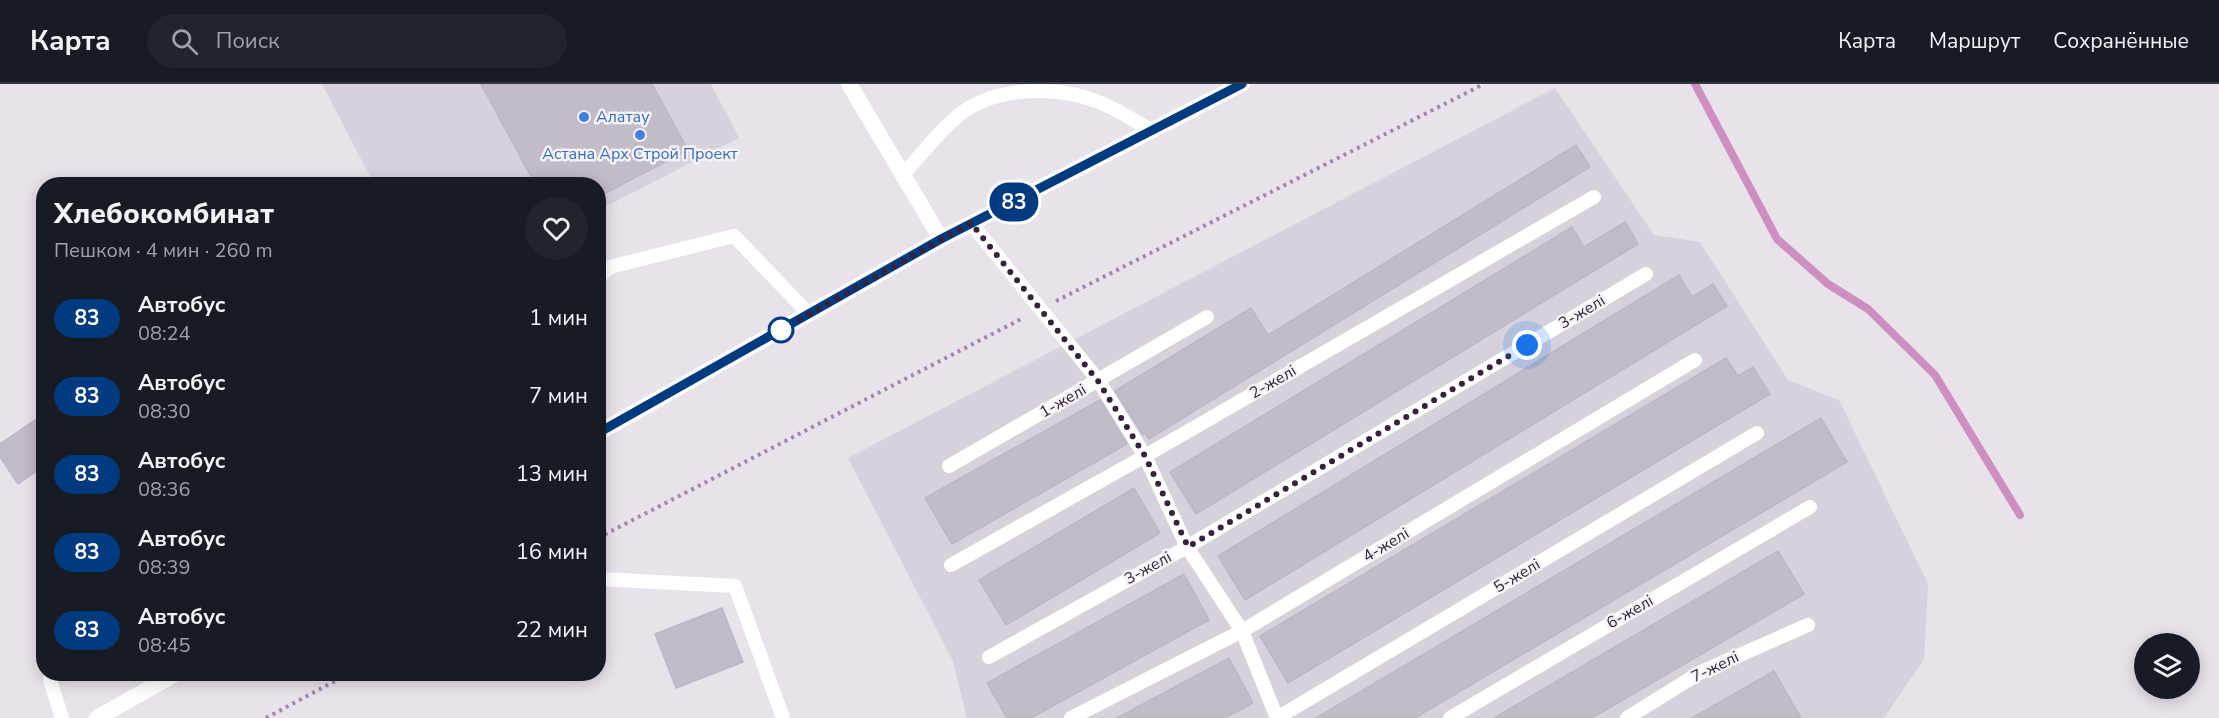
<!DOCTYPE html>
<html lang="ru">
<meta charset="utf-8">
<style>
body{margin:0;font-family:"Nunito Sans",sans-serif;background:#20242c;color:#f1f3f6;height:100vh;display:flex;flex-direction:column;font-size:22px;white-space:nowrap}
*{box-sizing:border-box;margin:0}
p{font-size:20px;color:#9ea1a6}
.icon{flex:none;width:33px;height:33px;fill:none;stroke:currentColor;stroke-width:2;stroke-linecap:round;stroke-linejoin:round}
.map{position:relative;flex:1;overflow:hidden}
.details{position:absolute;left:36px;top:93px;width:570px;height:504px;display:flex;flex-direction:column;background:#171b24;border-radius:24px;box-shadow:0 3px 15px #0003}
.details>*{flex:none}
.badge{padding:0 12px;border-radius:20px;font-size:21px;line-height:39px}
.controls{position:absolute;left:2134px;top:549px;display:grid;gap:12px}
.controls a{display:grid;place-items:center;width:66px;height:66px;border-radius:50%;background:#171b24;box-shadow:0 3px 15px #0003;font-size:30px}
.you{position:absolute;width:30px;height:30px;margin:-15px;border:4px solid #fff;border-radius:50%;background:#1a73e8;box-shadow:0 0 0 9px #1a73e833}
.map>.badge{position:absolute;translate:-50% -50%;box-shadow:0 0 0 3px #fff}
.round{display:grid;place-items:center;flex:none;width:63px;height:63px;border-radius:32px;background:#20242c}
.headline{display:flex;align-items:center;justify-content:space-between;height:102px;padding:0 18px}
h1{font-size:28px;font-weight:800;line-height:45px}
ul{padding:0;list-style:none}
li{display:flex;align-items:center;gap:18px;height:78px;padding:0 18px}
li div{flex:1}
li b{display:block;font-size:22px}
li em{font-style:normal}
li .badge{min-width:66px;font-weight:700;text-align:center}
header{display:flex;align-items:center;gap:36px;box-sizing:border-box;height:84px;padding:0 30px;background:#171b24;border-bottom:2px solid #363941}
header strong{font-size:28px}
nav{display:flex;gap:33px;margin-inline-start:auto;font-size:21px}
.search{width:420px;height:54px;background:#20242c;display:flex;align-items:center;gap:15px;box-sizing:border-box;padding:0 21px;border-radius:33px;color:#9ea1a6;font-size:22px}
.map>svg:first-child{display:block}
.built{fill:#d7d1db}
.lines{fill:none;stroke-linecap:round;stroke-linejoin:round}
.stream{stroke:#cd8ec0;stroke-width:8}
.building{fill:#c4bbc9;stroke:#bfb5c5;stroke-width:1.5}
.path{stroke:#a285ad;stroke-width:4;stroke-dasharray:3 4.5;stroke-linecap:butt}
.service{stroke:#fff;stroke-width:14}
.minor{stroke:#fff;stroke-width:16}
.tertiary{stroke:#fff;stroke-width:16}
.line-casing{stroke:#fff;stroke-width:14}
.line{stroke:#003b80;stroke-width:9}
.walk{stroke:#36233b;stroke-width:6;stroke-dasharray:0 10.8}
.shop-dot{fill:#3f7fe0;stroke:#f6f3f8;stroke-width:2}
.stop-dot{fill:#fff;stroke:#003b80;stroke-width:3}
.labels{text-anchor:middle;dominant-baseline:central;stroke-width:5;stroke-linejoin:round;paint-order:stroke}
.shop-label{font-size:16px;fill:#366cbe;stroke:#f6f3f8;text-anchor:start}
.street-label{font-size:16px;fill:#36233b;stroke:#f6f3f8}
</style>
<header>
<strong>Карта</strong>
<div class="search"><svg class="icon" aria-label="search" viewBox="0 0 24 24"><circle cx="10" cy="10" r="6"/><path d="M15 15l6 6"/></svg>Поиск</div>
<nav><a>Карта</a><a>Маршрут</a><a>Сохранённые</a></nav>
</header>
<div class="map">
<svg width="2219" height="634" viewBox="0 0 2219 634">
<rect width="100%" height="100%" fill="#e8e2eb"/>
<path class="built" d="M322,0H711L739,54L599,126L598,100H374Z
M1555,4L1654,151L1700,158L1788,296L1839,316L1928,500L1924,575L1884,634H967L953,577L848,374Z"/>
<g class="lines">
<path class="stream" d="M1695,0L1777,155L1828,200L1868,225L1935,291L2020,431"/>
</g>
<path class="building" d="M481,0H652L688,66L598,113V100H535Z
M1576,61L1590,83L1149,355L1145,349L1143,351L1115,307L1251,224L1268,251Z
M1625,138L1638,160L1196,430L1170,388L1572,143L1584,163Z
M1679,191L1692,213L1713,200L1727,222L1245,516L1218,472Z
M1726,274L1738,292L1753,283L1770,310L1288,599L1260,552Z
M1100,316L1127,360L952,460L925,414Z
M44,330V382L18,400L0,373V360Z
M1821,334L1847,378L1415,634H1316Z
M1134,404L1160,449L1006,541L979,496Z
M1778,467L1804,510L1592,634H1494Z
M1184,490L1209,536L1031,634H1007L987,599Z
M722,524L743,578L676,604L655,550Z
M1229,574L1253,619L1225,634H1117Z
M1774,587L1801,634H1692Z"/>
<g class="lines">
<path class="path" d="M1056,217L1484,0
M598,454L1023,234
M266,634L348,590"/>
<path class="service" d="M902,92C920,72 938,48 959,31C993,3 1055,1 1096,17C1116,24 1134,37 1153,47
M971,139L1098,296L1145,372L1187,463L1242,547L1277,634
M598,194L610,183L734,152L809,230
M949,382L1207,233
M951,481L1145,372L1594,113
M598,495L735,502L783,634
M989,573L1187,463L1646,190
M52,590L50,596L62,634
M1071,634L1242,547L1695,276
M1277,634L1757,349
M1450,634L1810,423
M1627,634L1701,588L1808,541"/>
<path class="minor" d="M849,0L941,155"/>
<path class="tertiary" d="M598,349L941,155L1242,0
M97,634L175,590"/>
</g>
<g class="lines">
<defs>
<path id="line" d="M598,349L941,155L1242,0"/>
</defs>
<use href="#line" class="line-casing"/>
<use href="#line" class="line"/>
<path class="walk" d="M781,246L971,139L1098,297L1145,372L1188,463L1527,261"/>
</g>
<g class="shop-dot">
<circle cx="584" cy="33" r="6"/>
<circle cx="640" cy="51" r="6"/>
</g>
<circle class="stop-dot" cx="781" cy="246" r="12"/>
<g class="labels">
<g class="shop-label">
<text x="596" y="33">Алатау</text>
<text x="640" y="70" text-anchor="middle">Астана Арх Строй Проект</text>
</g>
<g class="street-label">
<text transform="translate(1582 228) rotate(-31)">3-желі</text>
<text transform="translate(1273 298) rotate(-30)">2-желі</text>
<text transform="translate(1063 317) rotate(-30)">1-желі</text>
<text transform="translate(1386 461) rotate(-31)">4-желі</text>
<text transform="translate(1148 484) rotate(-29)">3-желі</text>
<text transform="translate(1517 492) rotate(-31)">5-желі</text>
<text transform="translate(1630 528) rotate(-30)">6-желі</text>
<text transform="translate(1715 583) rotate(-26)">7-желі</text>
</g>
</g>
</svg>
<div class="controls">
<a><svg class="icon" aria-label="layers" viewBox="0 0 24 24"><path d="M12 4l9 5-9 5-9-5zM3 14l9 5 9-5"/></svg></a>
</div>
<div class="you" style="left:1527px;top:261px"></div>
<b class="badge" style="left:1014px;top:118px;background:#003b80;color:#fff">83</b>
<section class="details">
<div class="headline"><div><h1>Хлебокомбинат</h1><p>Пешком · 4 мин · 260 m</p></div><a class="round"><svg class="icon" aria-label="heart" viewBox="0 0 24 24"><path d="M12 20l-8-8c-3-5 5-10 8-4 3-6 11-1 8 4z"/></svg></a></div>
<ul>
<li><span class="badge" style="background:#003b80;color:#fff">83</span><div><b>Автобус</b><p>08:24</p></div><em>1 мин</em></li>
<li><span class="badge" style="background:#003b80;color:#fff">83</span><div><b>Автобус</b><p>08:30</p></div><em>7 мин</em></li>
<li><span class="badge" style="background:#003b80;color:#fff">83</span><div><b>Автобус</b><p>08:36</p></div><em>13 мин</em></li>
<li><span class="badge" style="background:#003b80;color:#fff">83</span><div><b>Автобус</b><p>08:39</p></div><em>16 мин</em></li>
<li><span class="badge" style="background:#003b80;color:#fff">83</span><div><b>Автобус</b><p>08:45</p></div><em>22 мин</em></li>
</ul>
</section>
</div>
